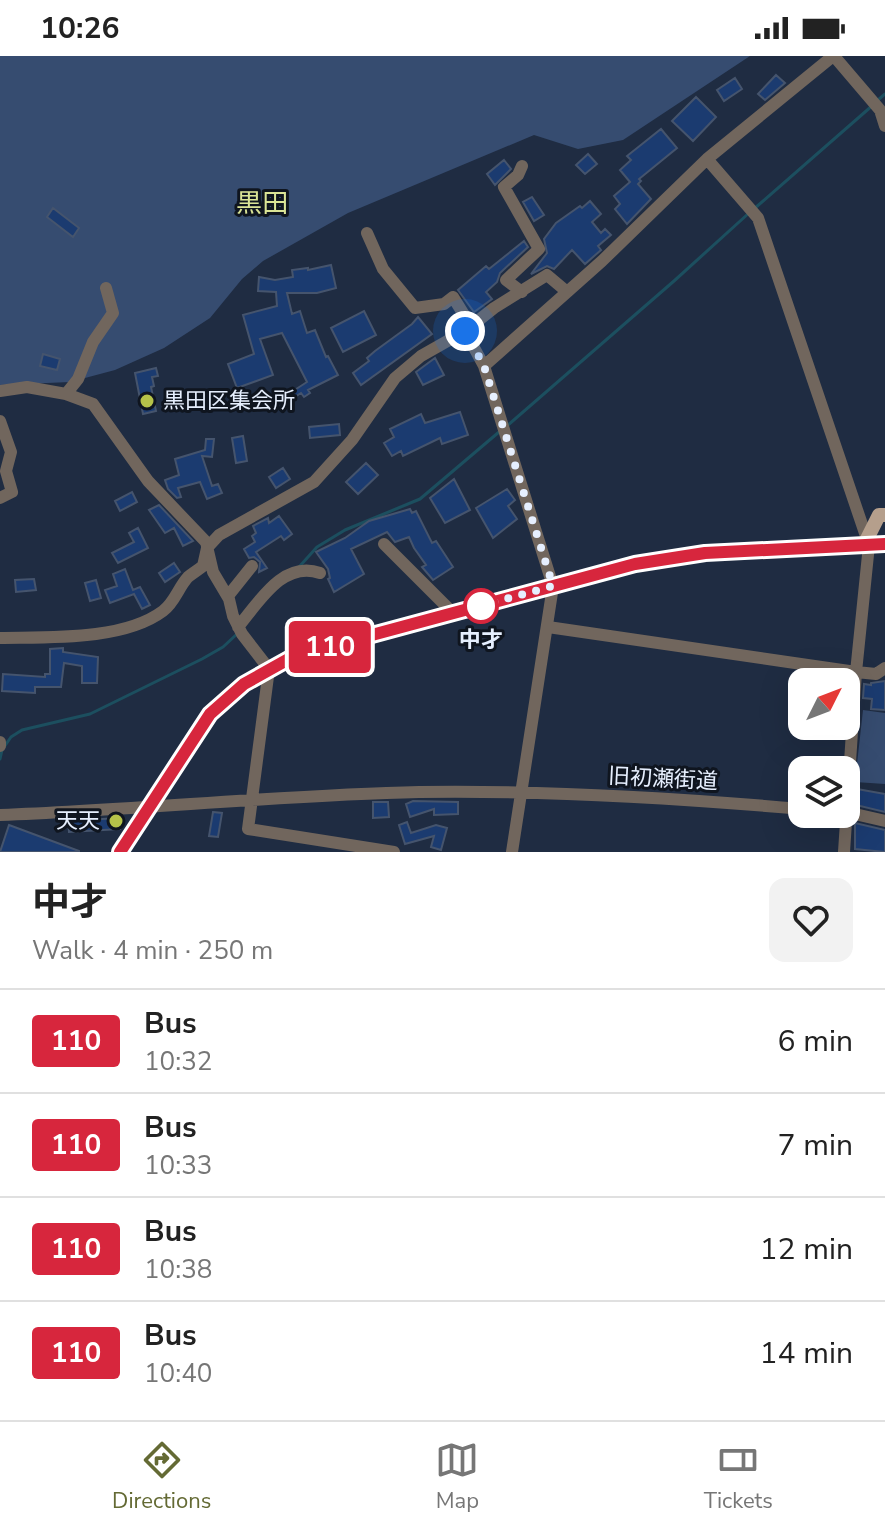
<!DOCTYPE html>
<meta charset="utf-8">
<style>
body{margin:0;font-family:"Nunito Sans","Noto Sans JP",sans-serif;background:#f2f2f2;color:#222;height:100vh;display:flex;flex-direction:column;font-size:30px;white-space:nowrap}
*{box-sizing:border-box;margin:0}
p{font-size:26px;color:#767676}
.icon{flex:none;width:44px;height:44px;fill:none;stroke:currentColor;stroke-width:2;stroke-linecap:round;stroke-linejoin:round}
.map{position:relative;height:796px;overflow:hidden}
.panel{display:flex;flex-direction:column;background:#fff;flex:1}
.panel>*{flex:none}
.badge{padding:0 16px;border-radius:6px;font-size:28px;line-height:52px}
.needle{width:52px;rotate:48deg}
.tools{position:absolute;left:788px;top:612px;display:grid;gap:16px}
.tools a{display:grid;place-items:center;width:72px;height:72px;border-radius:16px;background:#fff;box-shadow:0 8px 32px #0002;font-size:40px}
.you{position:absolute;width:40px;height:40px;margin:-20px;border:6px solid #fff;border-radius:50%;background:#1a73e8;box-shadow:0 0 0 12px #1a73e833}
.map>.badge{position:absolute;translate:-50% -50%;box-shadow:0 0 0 4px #fff}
.round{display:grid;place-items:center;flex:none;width:84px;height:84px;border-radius:16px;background:#f2f2f2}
.head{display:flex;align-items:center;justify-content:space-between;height:136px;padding:0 32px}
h1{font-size:38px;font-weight:700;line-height:60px}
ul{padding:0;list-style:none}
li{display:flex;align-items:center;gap:24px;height:104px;padding:0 32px;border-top:2px solid #e0e0e0}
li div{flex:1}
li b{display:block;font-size:30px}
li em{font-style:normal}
li .badge{min-width:88px;font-weight:700;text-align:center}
.status{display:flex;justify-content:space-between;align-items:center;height:56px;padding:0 40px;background:#fff;direction:ltr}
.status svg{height:22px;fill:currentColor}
.tabs{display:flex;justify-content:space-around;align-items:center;height:112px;border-top:2px solid #e0e0e0;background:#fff;font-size:22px;color:#767676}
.tabs a{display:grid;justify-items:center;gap:4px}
.tabs .selected{color:#646a34}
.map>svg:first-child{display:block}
.green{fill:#364c70}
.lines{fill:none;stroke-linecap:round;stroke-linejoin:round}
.stream{stroke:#1c4f5f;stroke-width:3}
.building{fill:#1b3b70;stroke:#45546d;stroke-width:2}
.minor{stroke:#71665d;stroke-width:12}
.major{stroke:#b59f8c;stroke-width:14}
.line-casing{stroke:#fff;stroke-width:18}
.line{stroke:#d7263d;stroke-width:12}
.walk{stroke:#e6effe;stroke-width:8;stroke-dasharray:0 14.4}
.poi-dot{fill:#b5c249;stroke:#0f151f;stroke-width:3}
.stop-dot{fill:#fff;stroke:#d7263d;stroke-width:4}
.labels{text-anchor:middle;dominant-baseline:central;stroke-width:6;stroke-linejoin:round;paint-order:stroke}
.poi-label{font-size:22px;fill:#e6effe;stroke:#0f151f;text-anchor:start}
.stop-label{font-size:22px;font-weight:bold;fill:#e6effe;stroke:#0f151f}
.street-label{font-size:22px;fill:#e6effe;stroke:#0f151f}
.quarter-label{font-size:26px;fill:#dae496;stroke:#0f151f}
</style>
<div class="status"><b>10:26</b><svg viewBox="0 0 49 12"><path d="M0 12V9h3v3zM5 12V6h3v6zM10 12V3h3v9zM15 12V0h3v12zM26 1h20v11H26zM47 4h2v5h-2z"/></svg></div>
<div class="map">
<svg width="885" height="796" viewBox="0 0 885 796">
<rect width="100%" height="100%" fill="#1f2c42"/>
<path class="green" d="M0,0H750L623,84L578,93L534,79L348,157L263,205L242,223L210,262L164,292L115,314L70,326L0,329Z
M863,654L885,657V728L855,726Z"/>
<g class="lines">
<path class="stream" d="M878,44L885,38
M755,152L873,49
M508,369L674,225L749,157
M299,511L317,491L345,474L420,443L499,376
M0,703L2,694L11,681L22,674L90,658L202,603L223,591L237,578"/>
</g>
<path class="building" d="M776,19L785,27L765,44L758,38Z
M735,22L742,33L724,45L717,34Z
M696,41L716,61L693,85L672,65Z
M661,73L677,92L639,123L641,125L638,128L651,143L627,168L615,153L620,148L614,140L630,126L620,114L631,104L627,100Z
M588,98L597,108L585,118L576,109Z
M504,104L511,113L495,129L487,118Z
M532,141L544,159L534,165L523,146Z
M590,145L601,158L592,166L601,177L605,173L611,179L598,190L601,194L585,208L572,194L554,213L547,210L531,218L547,197L544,183L556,167L580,150L582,152Z
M53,152L79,172L73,181L47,161Z
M524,185L528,191L500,217L497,226L486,236L492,243L474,256L458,234L486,210L489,213Z
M331,209L336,232L317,237H287L292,258L300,255L307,277L315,274L326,301L328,300L338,319L308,334L310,337L304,341L301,337L293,342L290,337L307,326L282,277L260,283L273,319L237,332L228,308L254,298L243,259L277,250L276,236L258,235L259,221L275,224L293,221L292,214L308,212V214Z
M364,255L376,279L343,296L331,272Z
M418,261L432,278L361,329L353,317L369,305L367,302L375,295L412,268Z
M43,298L60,303L57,314L40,310Z
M435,302L444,319L423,329L416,316Z
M156,312L158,320L152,321L154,330L151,331L156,355L143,358L135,317Z
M460,356L468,379L442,388L440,382L403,400L401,395L392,400L384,387L394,381L390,373L421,358L425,367Z
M339,368L340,379L310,382L309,371Z
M243,380L247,405L236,407L232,382Z
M206,383H214L212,401L202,400L212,430L218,428L222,437L207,443L200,426L178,432L181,441L177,442L168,433L165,424L179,419L175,403L205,394Z
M366,407L378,419L358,438L346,426Z
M283,412L290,423L276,432L269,421Z
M454,423L470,454L445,467L430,442Z
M507,433L515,444L508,450L517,463L493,482L476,452Z
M132,436L137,446L120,455L115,445Z
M159,449L193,485L183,490L174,472L165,477L149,454Z
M410,453L412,457L416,455L432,487L436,485L453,511L433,524L422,511L426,509L414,492L409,481L395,486L387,476L351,493L364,518L334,536L328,523L330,522L328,513L316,496L345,482L369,465Z
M279,460L292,478L284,484L281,480L256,496L267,512L259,516L260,506L254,501L249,502L244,493L255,486L252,480L256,477L253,470L268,462L269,467Z
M138,472L148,492L118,507L112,497L134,486L129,477Z
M174,507L180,516L165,526L159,517Z
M125,513L133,534L140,531L150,549L142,553L134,538L110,547L105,534L117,530L113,518Z
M34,523L36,534L16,536L15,524Z
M96,524L101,542L90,545L85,527Z
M63,592V596L98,601L97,627H82V610L64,607L61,631H35V637L2,635L3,618L45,621V618H50V593Z
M885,625V654L871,653L872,643L863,642L864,628L871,629V627Z
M857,733L885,738V756L856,749Z
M413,745L458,746V758L434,759V753L410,761L406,748Z
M373,746H388L389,761L373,762Z
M213,756L222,757L218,781L209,780Z
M119,762L120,773L69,776L68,765Z
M407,766L411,777L436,769L447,772L441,794L431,791L434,780L405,788L399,769Z
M855,767L885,774V796L855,793Z
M9,769L79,795V796H0Z"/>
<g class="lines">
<path class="minor" d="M834,0L880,54L885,70
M707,103L758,162L869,489L856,616L844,796
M522,110L518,119L504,131L539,193L506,224L522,236
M367,177L383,213L415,252L444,248L453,241L471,270
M465,275L484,310L553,530L512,796
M484,310L602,205L707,103L833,0
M0,335L27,331L66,338L93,348L148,425L206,486L213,516L229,543L233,560L242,578L269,613L248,773L394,796
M66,338L78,323L93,286L113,257L106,232
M0,365L11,396L6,415L12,436L0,442
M384,488L454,558
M228,540L252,510
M238,571C259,546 283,504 320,517
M548,571L856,616L876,618L885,612
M0,582C47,581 123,585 163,555C175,546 178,532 188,521C193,517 198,514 203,510L207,492L219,479L314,426L352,384L395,322L421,300L465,275L494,252L547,219L566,235
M0,686V690
M846,756L885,765
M0,759C140,754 279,739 419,736C547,734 675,742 802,753"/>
<path class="major" d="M867,483L879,459H885
M120,796L210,658L244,628L294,600L635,508L705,497L885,488"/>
</g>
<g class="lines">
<defs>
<path id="line" d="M120,796L210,658L244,628L294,600L635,508L705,497L885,488"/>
</defs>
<use href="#line" class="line-casing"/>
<use href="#line" class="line"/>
<path class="walk" d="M465,275L484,310L553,530L477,551L481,550"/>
</g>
<g class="poi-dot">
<circle cx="147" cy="345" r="8"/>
<circle cx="116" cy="765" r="8"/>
</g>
<circle class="stop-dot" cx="481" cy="550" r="16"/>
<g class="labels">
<g class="poi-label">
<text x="163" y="345">黒田区集会所</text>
<text x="100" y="765" text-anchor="end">天天</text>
</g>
<g class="stop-label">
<text x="481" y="584">中才</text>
</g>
<g class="street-label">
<text transform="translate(663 723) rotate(3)">旧初瀬街道</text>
</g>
<g class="quarter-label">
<text x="262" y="147">黒田</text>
</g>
</g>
</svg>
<div class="tools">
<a><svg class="needle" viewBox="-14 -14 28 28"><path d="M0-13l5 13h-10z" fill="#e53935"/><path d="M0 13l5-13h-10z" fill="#767676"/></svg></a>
<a><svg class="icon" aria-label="layers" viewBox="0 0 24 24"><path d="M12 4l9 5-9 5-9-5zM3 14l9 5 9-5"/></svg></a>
</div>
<div class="you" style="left:465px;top:275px"></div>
<b class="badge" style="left:330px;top:591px;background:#d7263d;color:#fff">110</b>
</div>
<section class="panel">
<div class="head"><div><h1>中才</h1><p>Walk · 4 min · 250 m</p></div><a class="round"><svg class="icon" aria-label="heart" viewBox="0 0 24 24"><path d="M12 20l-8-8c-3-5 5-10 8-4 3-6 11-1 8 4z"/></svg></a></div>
<ul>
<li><span class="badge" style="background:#d7263d;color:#fff">110</span><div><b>Bus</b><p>10:32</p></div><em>6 min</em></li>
<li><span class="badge" style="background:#d7263d;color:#fff">110</span><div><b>Bus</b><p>10:33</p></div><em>7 min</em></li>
<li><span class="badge" style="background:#d7263d;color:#fff">110</span><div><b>Bus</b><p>10:38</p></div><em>12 min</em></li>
<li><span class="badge" style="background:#d7263d;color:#fff">110</span><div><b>Bus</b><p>10:40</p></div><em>14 min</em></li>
</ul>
</section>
<nav class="tabs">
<a class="selected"><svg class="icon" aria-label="directions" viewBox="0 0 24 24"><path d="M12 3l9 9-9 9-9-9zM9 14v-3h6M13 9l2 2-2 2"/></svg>Directions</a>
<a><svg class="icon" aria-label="map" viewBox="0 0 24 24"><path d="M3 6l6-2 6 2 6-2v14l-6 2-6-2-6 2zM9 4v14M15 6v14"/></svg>Map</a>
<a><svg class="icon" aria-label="tickets" viewBox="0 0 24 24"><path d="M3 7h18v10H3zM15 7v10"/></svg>Tickets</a>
</nav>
